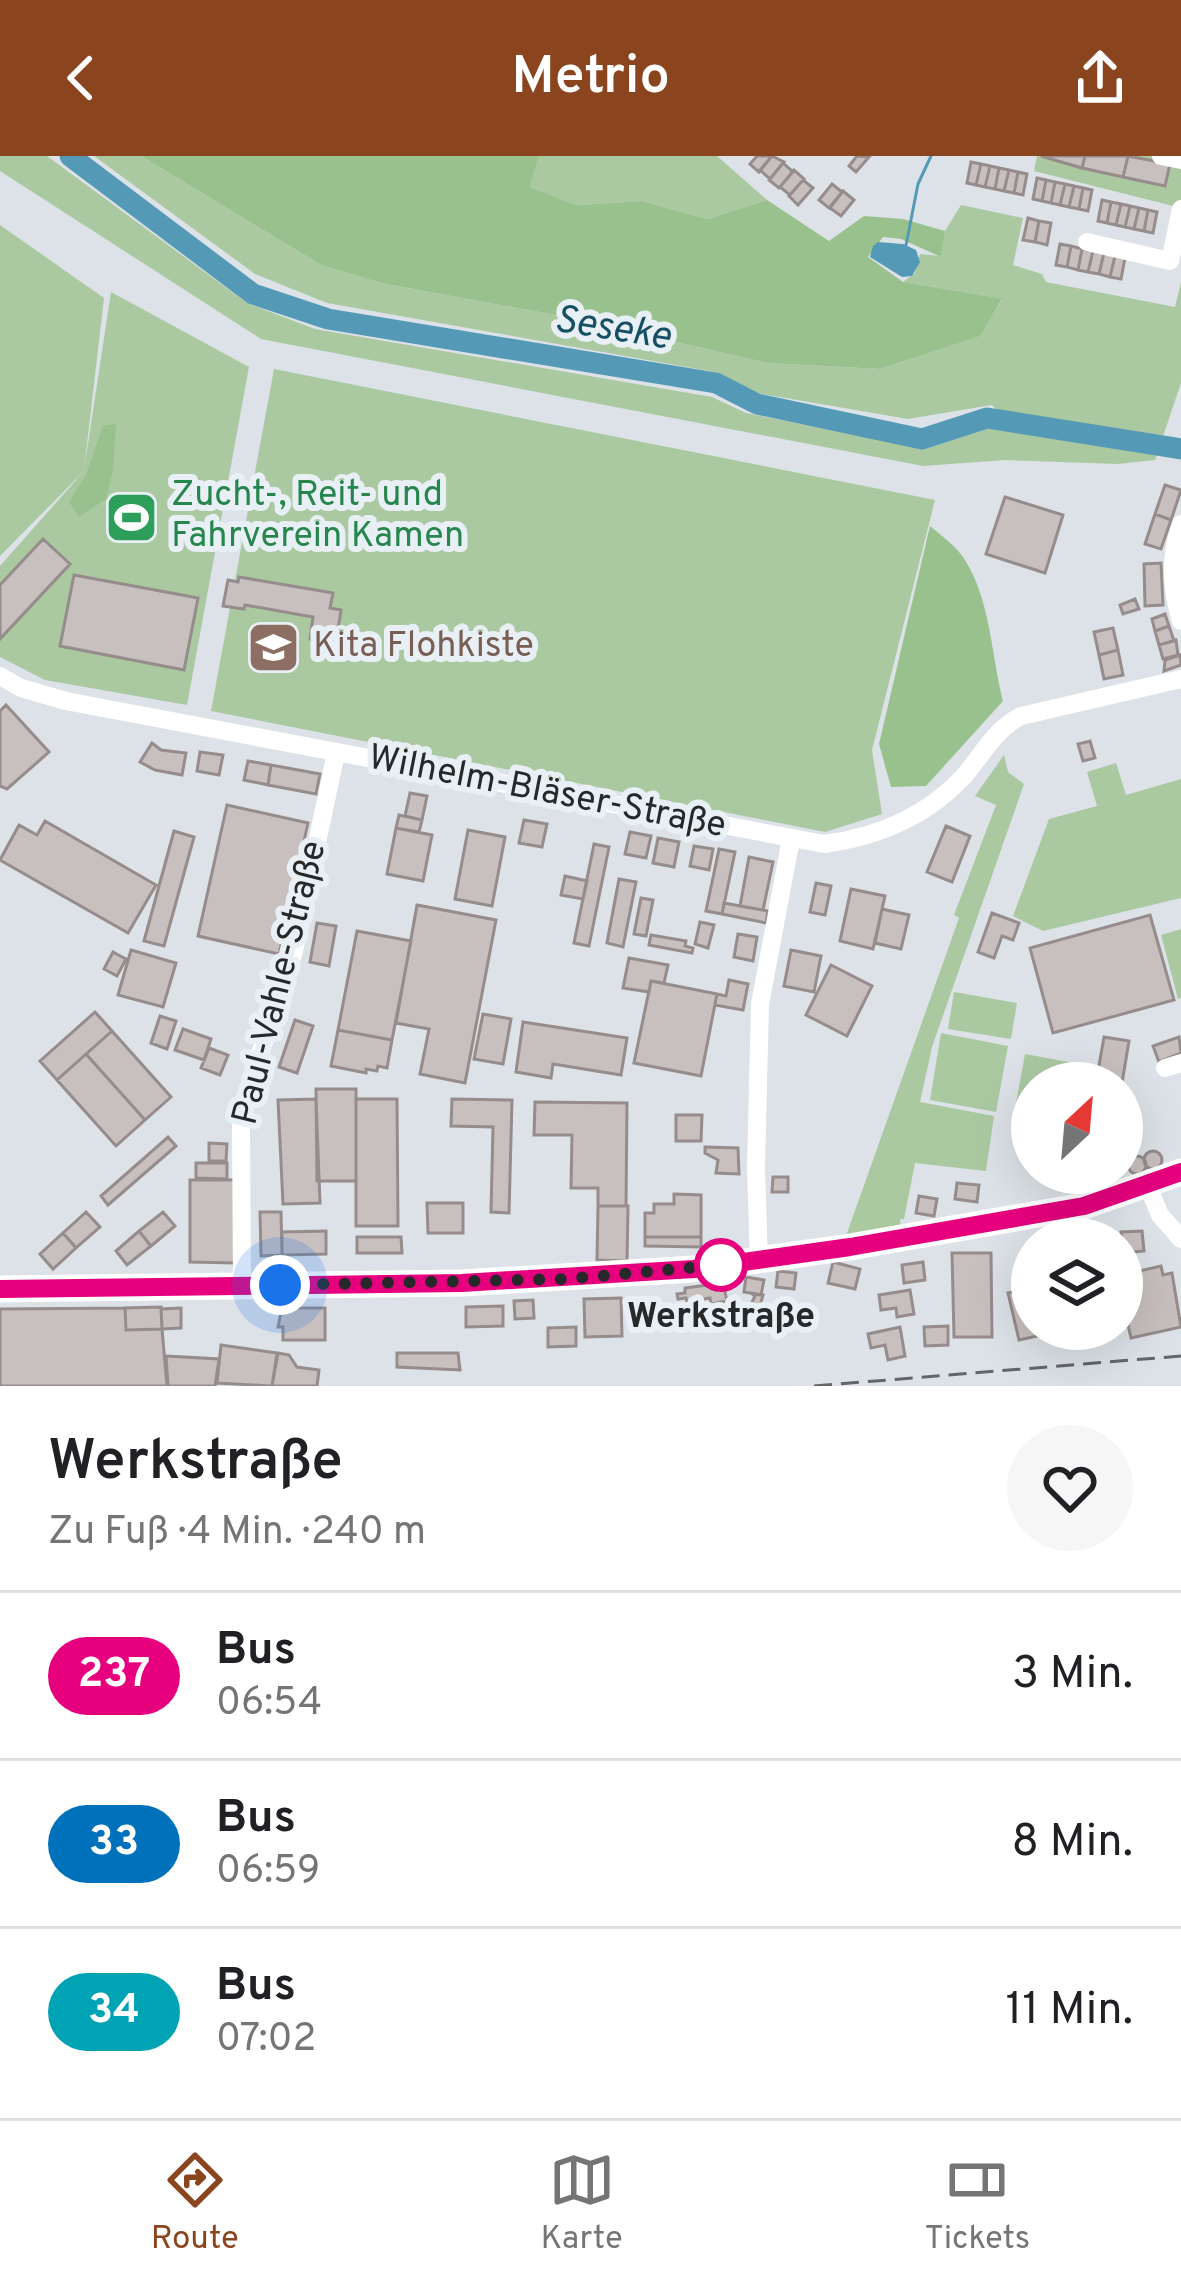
<!DOCTYPE html>
<html lang="de">
<meta charset="utf-8">
<style>
body{margin:0;font-family:Overpass,sans-serif;background:#f6f6f6;color:#202124;height:100vh;display:flex;flex-direction:column;font-size:45px;white-space:nowrap}
*{box-sizing:border-box;margin:0}
p{font-size:39px;color:#757577}
.icon{flex:none;width:66px;height:66px;fill:none;stroke:currentColor;stroke-width:2;stroke-linecap:round;stroke-linejoin:round}
.map{position:relative;height:1230px;overflow:hidden}
.side{display:flex;flex-direction:column;background:#fff;flex:1}
.side>*{flex:none}
.badge{padding:0 24px;border-radius:39px;font-size:42px;line-height:78px}
.needle{width:78px;rotate:26deg}
.fabs{position:absolute;left:1011px;top:906px;display:grid;gap:24px}
.fabs a{display:grid;place-items:center;width:132px;height:132px;border-radius:50%;background:#fff;box-shadow:0 12px 48px #0002;font-size:60px}
.you{position:absolute;width:60px;height:60px;margin:-30px;border:9px solid #fff;border-radius:50%;background:#1a73e8;box-shadow:0 0 0 18px #1a73e833}
.map>.badge{position:absolute;translate:-50% -50%;box-shadow:0 0 0 6px #fff}
.round{display:grid;place-items:center;flex:none;width:126px;height:126px;border-radius:63px;background:#f6f6f6}
.overview{display:flex;align-items:center;justify-content:space-between;height:204px;padding:0 48px}
h1{font-size:57px;font-weight:600;line-height:90px}
ul{padding:0;list-style:none}
li{display:flex;align-items:center;gap:36px;height:168px;padding:0 48px;border-top:3px solid #e0e0e0}
li div{flex:1}
li b{display:block;font-size:45px}
li em{font-style:normal}
li .badge{min-width:132px;font-weight:700;text-align:center}
header{display:flex;justify-content:space-between;align-items:center;height:156px;padding:0 48px;background:#8b451e;color:#fff;font-size:54px;font-weight:600}
.tab-bar{display:flex;justify-content:space-around;align-items:center;height:168px;border-top:3px solid #e0e0e0;background:#fff;font-size:33px;color:#757577}
.tab-bar a{display:grid;justify-items:center;gap:6px}
.tab-bar .selected{color:#8b451e}
.map>svg:first-child{display:block}
.green{fill:#aac9a1}
.forest{fill:#99c18e}
.water{fill:#549ab7}
.lines{fill:none;stroke-linecap:round;stroke-linejoin:round}
.stream{stroke:#549ab7;stroke-width:3}
.river{stroke:#549ab7;stroke-width:21}
.building{fill:#c8c0be;stroke:#958c8b;stroke-width:3}
.minor{stroke:#fff;stroke-width:18}
.rail{stroke:#636669;stroke-width:3;stroke-dasharray:18 9;stroke-linecap:butt}
.line-casing{stroke:#fff;stroke-width:27}
.line{stroke:#e6007e;stroke-width:18}
.walk{stroke:#26282a;stroke-width:12;stroke-dasharray:0 21.6}
.stop-dot{fill:#fff;stroke:#e6007e;stroke-width:6}
.labels{text-anchor:middle;dominant-baseline:central;stroke-width:12;stroke-linejoin:round;paint-order:stroke}
.leisure-label{font-size:36px;fill:#27864d;stroke:#e9f0f5;text-anchor:start}
.education-label{font-size:36px;fill:#785e54;stroke:#e9f0f5;text-anchor:start}
.street-label{font-size:36px;fill:#26282a;stroke:#e9f0f5}
.stop-label{font-size:36px;font-weight:bold;fill:#26282a;stroke:#e9f0f5}
.water-label{font-size:39px;font-style:italic;fill:#164f64;stroke:#e9f0f5}
</style>
<header><svg class="icon" aria-label="back" viewBox="0 0 24 24"><path d="M15 5l-7 7 7 7"/></svg>Metrio<svg class="icon" aria-label="share" viewBox="0 0 24 24"><path d="M12 15V3M7 8l5-5 5 5M5 13v7h14v-7"/></svg></header>
<div class="map">
<svg width="1181" height="1230" viewBox="0 0 1181 1230">
<rect width="100%" height="100%" fill="#dce2e7"/>
<path class="green" d="M0,0H47L247,147L315,173L712,241L746,257L925,293L993,271L1012,273L992,249L908,263L756,237L715,216L327,147L255,118L94,0H141L321,109L381,127L572,162L767,207L880,213L979,180L1002,144L903,126L915,117L920,98L941,100L945,75L961,49L1023,62L1013,109L1042,118L1046,126L1175,151L1181,126V227L1155,304L1118,308L1005,304L923,310L261,183L0,15Z
M539,0H717L767,44L707,63L642,45L577,49L528,31Z
M1037,0H1161L1181,4V52L1034,15Z
M0,69L104,142L84,314L111,136L249,211L187,549L45,524L0,501V410L84,315L0,400Z
M274,213L935,344L872,594L882,658L825,676L211,555Z
M1004,599L1008,616L1024,628L932,891L920,946L994,960L986,1015L915,1007L904,1063H900L901,1071L846,1080L959,762L954,759L996,649L975,640Z
M1116,607L1126,639L1181,623V742L1043,775L1013,760L1049,663L1097,650L1087,616Z
M1181,773V842L1178,843L1161,779Z
M954,836L1017,847L1011,883L948,873Z
M941,877L1008,890L996,956L930,944Z
M1025,898L1090,910L1087,927H1032V968L1013,964Z"/>
<path class="forest" d="M141,0H539L529,31L577,49L642,45L707,63L767,44L829,85L864,60L903,63L945,75L941,101L901,83L883,81L868,101L903,126L1002,143L980,180L880,213L767,207L572,162L381,127L321,109Z
M116,268L113,314L106,343L79,361L69,346L86,319L103,270Z
M930,370C942,380 957,391 965,404C991,446 991,498 1003,545L926,630L891,631L879,588Z"/>
<path class="water" d="M878,86L903,88L916,94L920,106L912,120L902,121L870,101L873,90Z"/>
<g class="lines">
<path class="stream" d="M906,89L918,28L931,0"/>
<path class="river" d="M70,0L253,138L328,163L716,227L757,248L922,283L987,262L1181,293"/>
</g>
<path class="building" d="M757,0H772L759,16L750,8Z
M772,0L784,6L770,23L760,14Z
M857,0L869,1L856,16L849,10Z
M1041,0H1085L1082,12Z
M1085,0H1128L1123,21L1082,12Z
M1128,0L1170,8L1165,30L1123,21Z
M971,6L981,8L976,29L967,27Z
M783,7L793,16L779,32L769,24Z
M981,8L990,10L985,31L976,29Z
M990,10L999,12L995,33L985,31Z
M999,12L1009,14L1004,35L995,33Z
M794,14L804,23L790,39L780,31Z
M1009,14L1018,16L1014,37L1004,35Z
M1018,16L1027,18L1023,39L1014,37Z
M1037,22L1046,24L1042,45L1033,43Z
M803,24L813,32L798,49L789,40Z
M1046,24L1055,26L1051,47L1042,45Z
M1055,26L1065,28L1060,49L1051,47Z
M832,28L842,36L829,52L819,44Z
M1065,28L1074,30L1069,51L1060,49Z
M1074,30L1083,32L1079,53L1069,51Z
M1083,32L1092,34L1088,55L1079,53Z
M843,35L854,44L841,60L830,52Z
M1102,44L1111,46L1107,67L1098,65Z
M1111,46L1121,48L1116,69L1107,67Z
M1121,48L1130,50L1125,71L1116,69Z
M1130,50L1139,52L1134,73L1125,71Z
M1139,52L1148,54L1144,75L1134,73Z
M1148,54L1157,56L1153,77L1144,75Z
M1028,62L1039,65L1035,86L1023,84Z
M1039,65L1051,67L1047,89L1035,86Z
M1060,88L1071,90L1067,111L1056,109Z
M1071,90L1082,93L1078,114L1067,111Z
M1082,93L1093,95L1088,116L1078,114Z
M1093,95L1104,97L1099,118L1088,116Z
M1104,97L1115,100L1110,121L1099,118Z
M1115,100L1125,102L1121,123L1110,121Z
M1165,329L1181,334L1171,364L1155,358Z
M1005,341L1063,359L1045,417L986,398Z
M1155,358L1171,364L1161,393L1145,388Z
M43,383L70,408L0,483V429Z
M1161,407L1163,449L1145,450L1144,408Z
M74,419L198,442L184,514L60,490Z
M239,421L333,437L330,452L341,454L336,487L310,483L313,461L245,449L244,453L223,450L228,424L238,426Z
M1135,443L1139,453L1123,458L1120,449Z
M1165,458L1169,470L1155,475L1152,463Z
M1169,470L1174,485L1159,489L1155,475Z
M1113,472L1118,494L1099,499L1094,476Z
M1176,484L1178,499L1163,503L1159,489Z
M1118,494L1123,519L1104,523L1099,499Z
M1180,499L1181,509L1164,515L1165,504Z
M6,549L49,596L7,633L0,630V555Z
M1090,585L1095,602L1083,605L1078,588Z
M152,587L161,594L186,597L182,619L155,614L140,606Z
M200,596L223,599L219,619L197,615Z
M248,605L271,609L268,629L244,624Z
M271,609L320,618L316,638L268,629Z
M410,637L427,640L422,664L405,660Z
M227,649L308,667L279,798L198,780Z
M399,659L422,664L419,676L396,672Z
M524,664L547,668L542,691L519,687Z
M45,665L156,729L128,777L0,704L19,669L37,679Z
M946,670L970,680L952,726L927,716Z
M396,672L432,679L423,725L387,718Z
M468,674L505,681L492,750L455,743Z
M174,675L194,681L164,790L144,785Z
M630,676L651,680L646,702L625,698Z
M658,682L679,686L674,711L653,707Z
M594,688L609,691L589,790L574,787Z
M694,690L713,693L709,714L690,710Z
M719,693L735,696L722,758L706,755Z
M749,701L773,706L763,754L740,750Z
M565,720L587,725L583,743L561,739Z
M619,723L636,726L623,791L607,787Z
M816,727L831,730L825,759L810,756Z
M851,733L885,740L873,793L840,785Z
M641,742L653,744L646,780L634,778Z
M724,747L768,755L766,767L722,758Z
M417,749L496,764L465,927L420,918L429,873L396,867Z
M882,753L909,759L901,793L875,787Z
M992,757L1019,767L1013,784L1002,780L994,802L978,796Z
M1150,759L1174,844L1053,877L1030,792Z
M700,766L714,769L708,792L695,788Z
M317,767L336,770L329,810L310,806Z
M357,775L411,785L392,884L338,874Z
M738,778L757,781L753,805L734,801Z
M651,779L686,785L685,790L693,792L692,797L649,789Z
M131,794L176,807L163,851L118,839Z
M791,794L821,800L814,836L784,830Z
M113,796L126,803L117,820L104,813Z
M629,802L668,809L664,827L651,825L649,836L623,832Z
M831,809L872,830L847,880L806,859Z
M729,824L748,828L743,854L715,849L717,838L726,840Z
M651,825L717,838L701,920L634,907Z
M95,856L112,875L57,924L40,905Z
M483,858L511,863L503,908L474,903Z
M160,860L176,865L167,893L151,887Z
M295,864L313,870L297,917L279,911Z
M523,866L627,882L621,919L553,908L551,922L516,916Z
M183,873L211,883L204,904L175,894Z
M338,874L392,884L387,912L378,910L377,915L366,913V917L331,910Z
M112,875L171,941L145,964L86,898Z
M1104,881L1129,885L1122,927H1096Z
M1179,881L1181,897L1159,906L1153,890Z
M209,892L228,899L220,919L201,912Z
M86,898L145,964L116,990L57,924Z
M316,933H356V1025H317Z
M316,943L320,1047L283,1048L278,944Z
M356,943H397L398,1070H356Z
M452,943L512,944L509,1057L491,1056L493,971L451,970Z
M535,946L627,947L626,1050H598V1032H571L572,979H534Z
M676,959H702L701,985H676Z
M168,981L176,990L108,1049L101,1040Z
M209,987L227,988L226,1005H209Z
M705,991L738,992L739,1018L716,1017L718,1004L705,997Z
M1144 1004a9 9 0 1 1 18 0a9 9 0 1 1-18 0Z
M1128 1009a9 9 0 1 1 18 0a9 9 0 1 1-18 0Z
M196,1007H227V1023L196,1022Z
M773,1021H788V1036H772Z
M190,1024H237L236,1107L190,1106Z
M957,1027L979,1029L977,1046L955,1043Z
M674,1038L701,1039V1081H645V1057H654V1048H674Z
M919,1040L937,1043L934,1060L916,1057Z
M427,1047H463V1077H428Z
M598,1050H628L627,1105L597,1104Z
M86,1056L100,1071L76,1092L63,1077Z
M163,1056L175,1070L151,1090L139,1075Z
M260,1056H281L282,1099L261,1100Z
M139,1075L151,1090L127,1109L116,1095Z
M326,1075V1098L282,1099V1076Z
M1142,1075L1144,1095L1123,1097L1121,1076Z
M63,1077L76,1092L53,1113L40,1098Z
M357,1081H401L402,1097H357Z
M645,1081H701V1091L645,1090Z
M952,1097H991L992,1181H954Z
M833,1106L860,1113L855,1133L828,1127Z
M923,1106L925,1124L904,1127L902,1109Z
M1161,1110L1163,1119L1172,1117L1181,1171L1131,1182L1122,1142V1119Z
M778,1115L796,1117L794,1133L776,1131Z
M746,1121L764,1124L761,1139L744,1136Z
M723,1127L727,1145L711,1148L710,1142L687,1146L686,1142L678,1143L677,1138L685,1137V1132Z
M1032,1132V1173H1070L1019,1184L1008,1137Z
M910,1134L914,1158L897,1161L896,1152L881,1154L879,1139Z
M751,1137L763,1139L758,1157L748,1155L755,1140Z
M621,1142L622,1180L585,1181L584,1143Z
M533,1144L534,1162L515,1163L514,1145Z
M503,1150V1170L466,1171V1151Z
M161,1151L162,1173L126,1174L125,1152Z
M125,1152L126,1174L162,1173L167,1230H0V1153Z
M181,1152V1172L162,1173L161,1153Z
M282,1152H325V1184H283V1171H278Z
M948,1170V1189L925,1190L924,1171Z
M576,1171V1190L548,1191V1172Z
M900,1171L905,1200L888,1204L885,1189L871,1192L868,1178Z
M221,1189L277,1197L272,1230L217,1227Z
M278,1197L289,1199L297,1211L319,1214L317,1230H272Z
M397,1197H458L460,1214L397,1211Z
M166,1200L219,1203L215,1230H168Z"/>
<g class="lines">
<path class="minor" d="M1161,0L1181,4
M1087,86L1170,105L1181,53
M1181,368C1170,399 1171,433 1181,465
M0,520L21,532L66,545L824,688C877,681 927,660 964,620C983,598 995,573 1021,560L1181,523
M1165,912L1181,907
M1148,1030L1160,1059L1181,1083
M759,1104L756,1012L760,848L791,683
M242,1130L241,967L244,946L294,795L336,597
M0,1133C307,1129 604,1133 908,1081C1001,1065 1093,1053 1181,1016"/>
<path class="rail" d="M814,1230L1181,1200"/>
</g>
<g class="lines">
<defs>
<path id="line" d="M0,1133L462,1127L694,1113L850,1091L1084,1050L1181,1016"/>
</defs>
<use href="#line" class="line-casing"/>
<use href="#line" class="line"/>
<path class="walk" d="M280,1129L567,1123L721,1109"/>
</g>
<defs>
<symbol id="stadium-square" viewBox="-11 -11 22 22"><rect x="-9" y="-9" width="18" height="18" rx="4" fill="#2e9e5b" stroke="#e9f0f5"/><path d="M0-5a6.5 5 0 1 0 0 10a6.5 5 0 1 0 0-10ZM-3.5-1.8h7v3.6h-7Z" fill="#fff"/></symbol>
<symbol id="school-square" viewBox="-11 -11 22 22"><rect x="-9" y="-9" width="18" height="18" rx="4" fill="#8d6e63" stroke="#e9f0f5"/><path d="M0-5L7-2L0 1L-7-2ZM-4 1L0 2.5L4 1V4Q0 6-4 4Z" fill="#fff"/></symbol>
</defs>
<g fill-rule="evenodd">
<use href="#stadium-square" x="102" y="332" width="59" height="59"/>
<use href="#school-square" x="244" y="462" width="59" height="59"/>
</g>
<circle class="stop-dot" cx="721" cy="1109" r="24"/>
<g class="labels">
<g class="leisure-label">
<text x="171" y="340">Zucht-, Reit- und<tspan x="171" dy="41">Fahrverein Kamen</tspan></text>
</g>
<g class="education-label">
<text x="313" y="491">Kita Flohkiste</text>
</g>
<g class="street-label">
<text transform="translate(547 637) rotate(11)">Wilhelm-Bläser-Straße</text>
<text transform="translate(281 827) rotate(-76)">Paul-Vahle-Straße</text>
</g>
<g class="stop-label">
<text x="721" y="1162">Werkstraße</text>
</g>
<g class="water-label">
<text transform="translate(612 174) rotate(9)">Seseke</text>
</g>
</g>
</svg>
<div class="fabs">
<a><svg class="needle" viewBox="-14 -14 28 28"><path d="M0-13l5 13h-10z" fill="#e53935"/><path d="M0 13l5-13h-10z" fill="#757577"/></svg></a>
<a><svg class="icon" aria-label="layers" viewBox="0 0 24 24"><path d="M12 4l9 5-9 5-9-5zM3 14l9 5 9-5"/></svg></a>
</div>
<div class="you" style="left:280px;top:1129px"></div>
</div>
<section class="side">
<div class="overview"><div><h1>Werkstraße</h1><p>Zu Fuß · 4 Min. · 240 m</p></div><a class="round"><svg class="icon" aria-label="heart" viewBox="0 0 24 24"><path d="M12 20l-8-8c-3-5 5-10 8-4 3-6 11-1 8 4z"/></svg></a></div>
<ul>
<li><span class="badge" style="background:#e6007e;color:#fff">237</span><div><b>Bus</b><p>06:54</p></div><em>3 Min.</em></li>
<li><span class="badge" style="background:#0072bc;color:#fff">33</span><div><b>Bus</b><p>06:59</p></div><em>8 Min.</em></li>
<li><span class="badge" style="background:#00a3b4;color:#fff">34</span><div><b>Bus</b><p>07:02</p></div><em>11 Min.</em></li>
</ul>
</section>
<nav class="tab-bar">
<a class="selected"><svg class="icon" aria-label="directions" viewBox="0 0 24 24"><path d="M12 3l9 9-9 9-9-9zM9 14v-3h6M13 9l2 2-2 2"/></svg>Route</a>
<a><svg class="icon" aria-label="map" viewBox="0 0 24 24"><path d="M3 6l6-2 6 2 6-2v14l-6 2-6-2-6 2zM9 4v14M15 6v14"/></svg>Karte</a>
<a><svg class="icon" aria-label="tickets" viewBox="0 0 24 24"><path d="M3 7h18v10H3zM15 7v10"/></svg>Tickets</a>
</nav>
